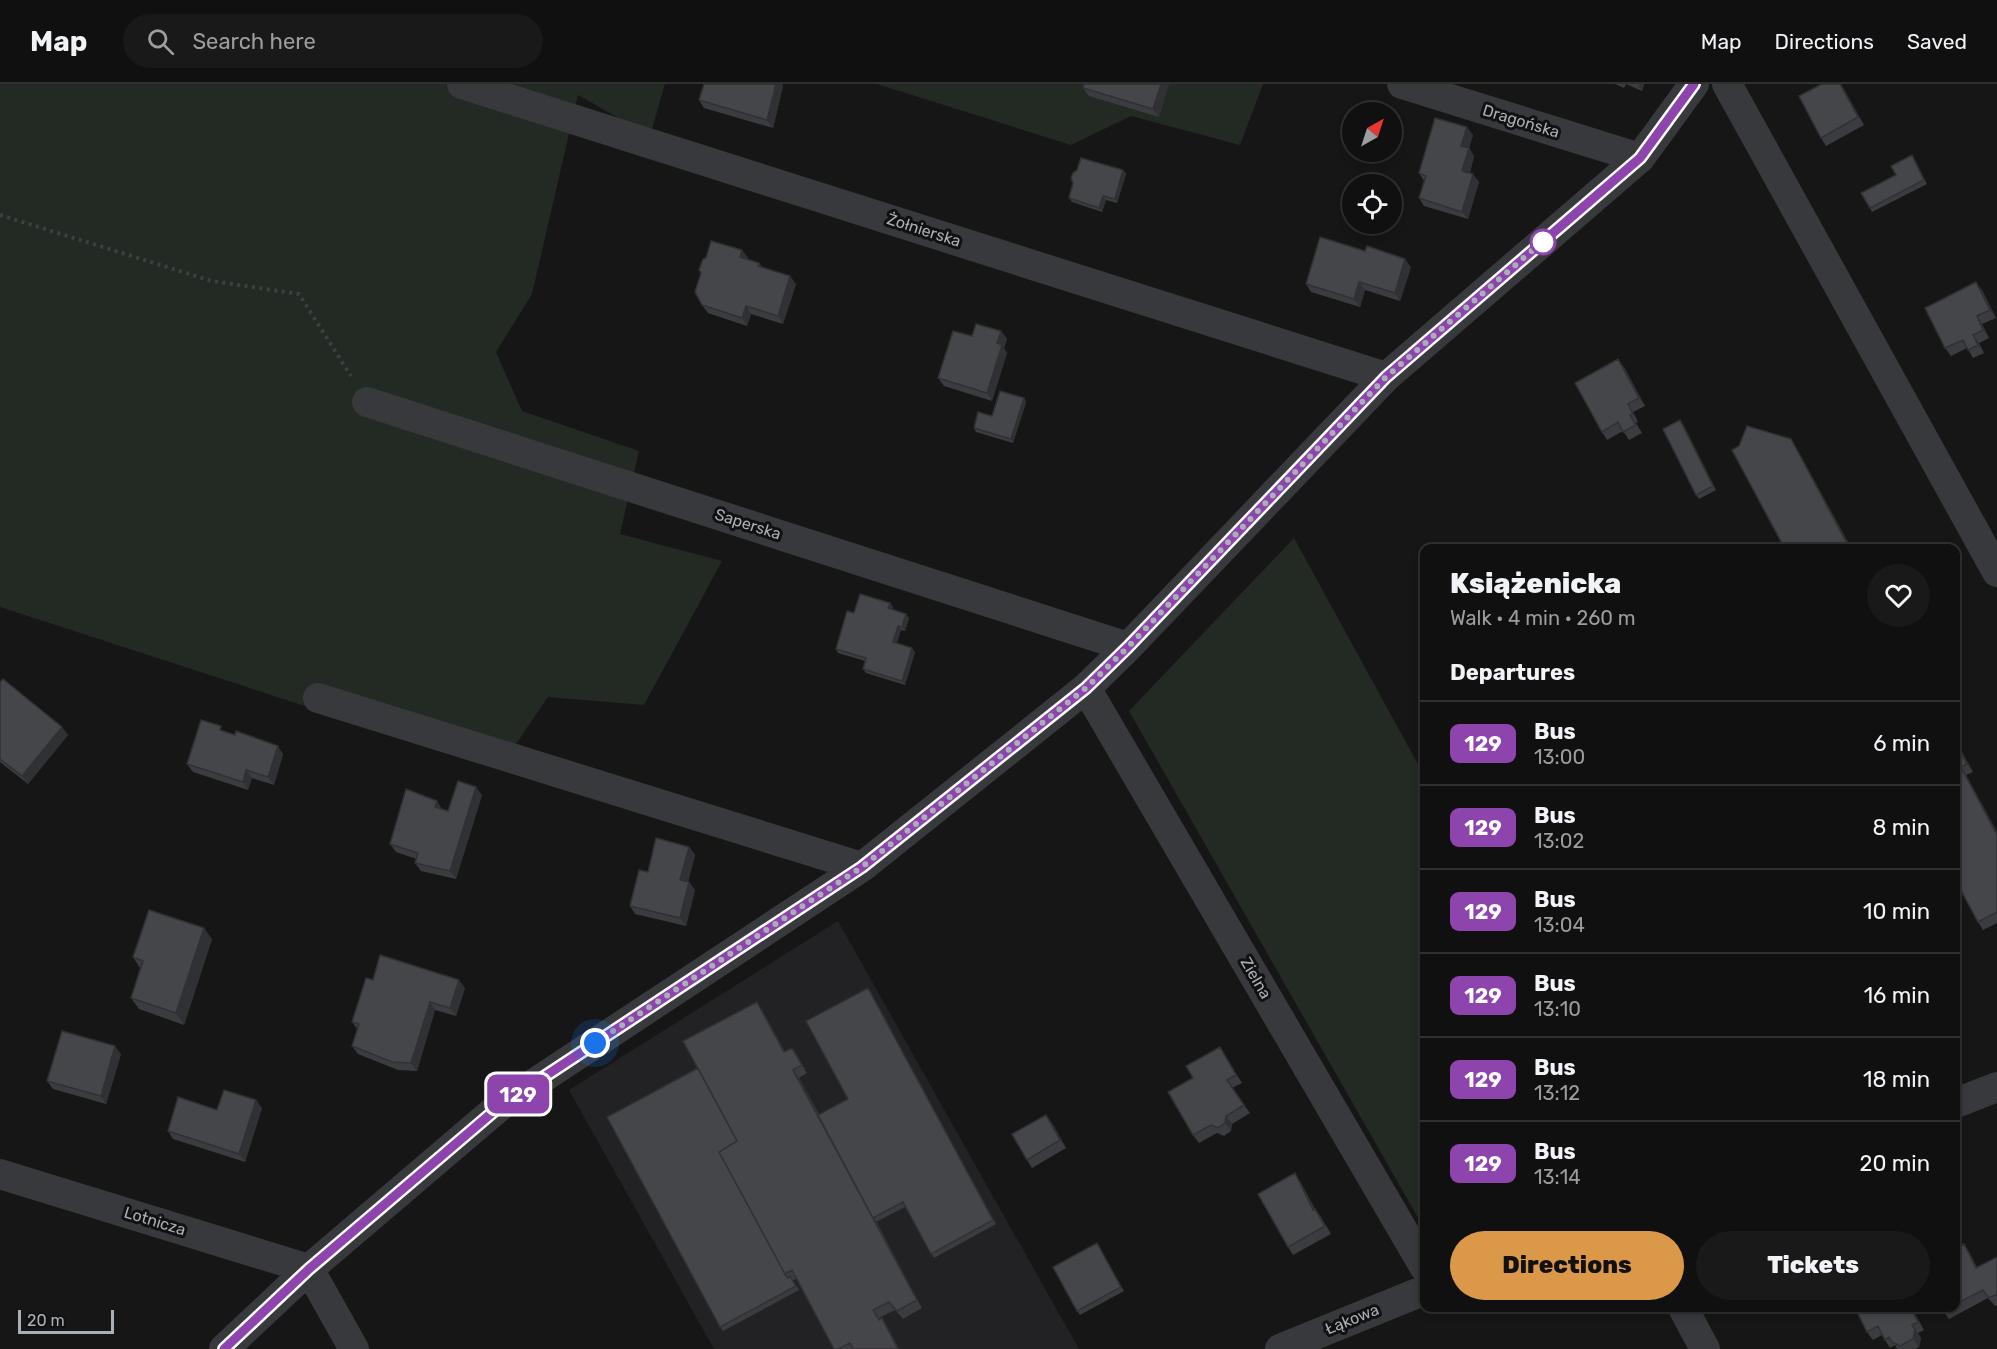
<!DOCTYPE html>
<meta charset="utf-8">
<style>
body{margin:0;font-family:Rubik,sans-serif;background:#19191a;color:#f1f3f6;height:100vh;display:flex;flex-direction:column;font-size:22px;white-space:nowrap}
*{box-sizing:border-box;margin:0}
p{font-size:20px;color:#9c9d9f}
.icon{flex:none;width:33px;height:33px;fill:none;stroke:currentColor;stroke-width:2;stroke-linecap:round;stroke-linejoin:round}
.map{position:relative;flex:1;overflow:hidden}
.drawer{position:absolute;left:1420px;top:460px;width:540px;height:768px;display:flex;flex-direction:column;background:#101011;border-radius:12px;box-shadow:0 3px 9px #0003,0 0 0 2px #303031}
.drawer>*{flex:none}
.badge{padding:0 12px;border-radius:9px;font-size:21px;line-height:39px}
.needle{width:39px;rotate:39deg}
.fabs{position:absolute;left:1342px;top:18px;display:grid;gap:12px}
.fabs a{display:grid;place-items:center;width:60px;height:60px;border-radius:50%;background:#101011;box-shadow:0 3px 9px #0003,0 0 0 2px #303031;font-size:30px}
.scale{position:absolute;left:18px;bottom:15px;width:96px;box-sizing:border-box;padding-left:6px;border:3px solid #a9afb6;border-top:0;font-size:16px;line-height:21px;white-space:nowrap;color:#a9afb6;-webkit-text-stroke:4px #111112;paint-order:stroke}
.you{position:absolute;width:30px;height:30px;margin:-15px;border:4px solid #fff;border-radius:50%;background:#1a73e8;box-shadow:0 0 0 9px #1a73e833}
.map>.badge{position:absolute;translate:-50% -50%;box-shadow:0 0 0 3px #fff}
h2{padding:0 30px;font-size:22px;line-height:54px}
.round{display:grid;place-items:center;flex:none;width:63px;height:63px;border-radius:32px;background:#19191a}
.summary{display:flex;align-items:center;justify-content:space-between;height:102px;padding:0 30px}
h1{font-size:28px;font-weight:800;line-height:45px}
.cta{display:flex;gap:12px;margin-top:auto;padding:12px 30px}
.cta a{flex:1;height:69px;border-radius:36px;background:#dc9849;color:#111;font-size:24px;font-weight:800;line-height:69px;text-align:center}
.cta a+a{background:#19191a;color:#f1f3f6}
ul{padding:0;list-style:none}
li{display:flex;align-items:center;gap:18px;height:84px;padding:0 30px;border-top:2px solid #303031}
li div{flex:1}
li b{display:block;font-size:22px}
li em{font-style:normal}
li .badge{min-width:66px;font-weight:700;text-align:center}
header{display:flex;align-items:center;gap:36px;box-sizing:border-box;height:84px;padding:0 30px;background:#101011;border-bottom:2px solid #303031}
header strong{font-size:28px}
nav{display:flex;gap:33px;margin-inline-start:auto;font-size:21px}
.search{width:420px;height:54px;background:#19191a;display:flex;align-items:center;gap:15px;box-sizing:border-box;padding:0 21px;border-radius:33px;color:#9c9d9f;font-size:22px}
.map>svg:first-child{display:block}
.built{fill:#222224}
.green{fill:#222a23}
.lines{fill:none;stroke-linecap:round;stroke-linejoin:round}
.path{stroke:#3d4043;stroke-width:4;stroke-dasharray:3 4.5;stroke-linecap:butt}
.street{stroke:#37393c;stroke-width:30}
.wall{fill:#3b3c40}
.shaded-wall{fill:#303134}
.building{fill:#45464a;stroke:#303134;stroke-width:1.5}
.line-casing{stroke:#fff;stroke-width:14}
.line{stroke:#8e44ad;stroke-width:9}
.walk{stroke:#a9afb6;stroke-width:6;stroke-dasharray:0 10.8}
.stop-dot{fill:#fff;stroke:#8e44ad;stroke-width:3}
.labels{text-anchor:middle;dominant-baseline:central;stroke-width:6;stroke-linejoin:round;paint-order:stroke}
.street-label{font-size:16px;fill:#a9afb6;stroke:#111112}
</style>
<header>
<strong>Map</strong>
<div class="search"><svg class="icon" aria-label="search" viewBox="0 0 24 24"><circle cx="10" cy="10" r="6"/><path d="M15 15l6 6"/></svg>Search here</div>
<nav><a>Map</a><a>Directions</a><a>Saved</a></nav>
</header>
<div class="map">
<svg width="1997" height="1265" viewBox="0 0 1997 1265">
<rect width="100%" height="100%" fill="#161617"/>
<path class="built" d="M838,837L1079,1265H714L569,1006Z"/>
<path class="green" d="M0,0H665L650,52L578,11L532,210L496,268L522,327L639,367L620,450L722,477L644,621L548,613L499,685L0,523Z
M877,0H1263L1240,61L1131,32L1071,61Z
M1294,454L1425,693V1146L1129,627Z"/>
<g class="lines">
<path class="path" d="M0,131L212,197L299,210L351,292"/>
<path class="street" d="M462,0L1386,293
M1402,0L1640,74
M1727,0L1997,488
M367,318L1128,563
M1086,604L1425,1184
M318,614L862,783
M1956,1019L1997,1003
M0,1090L309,1185L354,1265
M1683,1224L1705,1265
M224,1265L309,1185L500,1022L862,783L1086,604L1128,563L1386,293L1640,74L1694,0
M1280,1265L1425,1206"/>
</g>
<path class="wall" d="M704,0H782L783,2L773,44L704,24L699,16Z
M1084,0H1169L1159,33L1089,12L1083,4Z
M1615,0H1626L1624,4Z
M1626,0H1644L1642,7Z
M1841,0L1864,41L1826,62L1821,54Z
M1473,51L1469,64L1474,72L1470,89L1479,98L1468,135L1424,122L1419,114L1424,97L1419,89Z
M1912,71L1927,100L1872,128L1870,124Z
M1077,86H1123L1126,90L1117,119L1106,116L1102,128L1072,118L1069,114Z
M742,166L748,175L759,179L762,183L796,200L783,240L751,230L747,242L708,229L702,221Z
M1411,183L1400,217L1365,206L1360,223L1311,208L1306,200Z
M1982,206L1996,234L1982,240L1989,254L1979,259L1984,269L1973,274L1967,264L1951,272L1945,264Z
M1001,247L1007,255L1004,264L1007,269L992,317L944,302L938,294L972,252Z
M1624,283L1645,322L1633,328L1638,338L1636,339L1642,349L1629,356L1623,347L1607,356L1602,348Z
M1024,314L1026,318L1013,359L976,348L974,344Z
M1683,340L1716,406L1699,415L1696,411Z
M890,519L893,523L892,526L906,530L909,534L905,547L901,546L896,560L915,568L905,601L866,589L863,585L865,577L838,569L836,565L854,529Z
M0,598L68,651L28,700L0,678Z
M225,648L283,670L274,701L252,694L248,706L193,688L187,680Z
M1956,657L1973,688L1966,691L1997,748V839L1983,846L1978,838L1956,797Z
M482,711L456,795L421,787L415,779L417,775L396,768L390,760L442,725L448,727Z
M689,763L695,771L688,798H689L695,806L686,842L635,830L630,822L648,788Z
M212,855L184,941L139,925L131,914L140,884L133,873Z
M373,896L465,904L456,932L435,926L417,987L398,986L358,970L352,962L358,946L352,938Z
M868,904L996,1140L934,1174L905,1123L876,1138V1137L922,1224L903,1235L895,1226L879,1234L887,1242L899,1265H834L796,1195L793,1196L799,1206L723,1247L720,1243L698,984L762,926L785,968L792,964L807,989L799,994L819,1030L848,1015Z
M1220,963L1242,999L1232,1004L1250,1029L1232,1040L1231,1047L1224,1052L1217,1049L1199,1059L1193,1051V994Z
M121,970L106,1020L53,1005L47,997Z
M262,1024L245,1078L173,1055L168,1047L217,1026Z
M1052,1039L1066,1064L1032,1084L1027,1076Z
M1300,1097L1315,1125L1321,1133L1331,1150L1293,1171L1288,1163Z
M1097,1159L1124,1207L1080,1231L1077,1227Z
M1956,1164L1969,1168L1977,1183L1997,1173V1221L1995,1222L1988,1214L1949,1235L1941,1224H1956Z
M1850,1224H1912L1924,1246L1918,1249L1921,1254L1919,1263L1915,1265H1897L1895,1261L1890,1264L1882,1251L1873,1256L1867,1248L1856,1227L1853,1228Z"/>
<path class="shaded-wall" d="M776,0H782L783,2L773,44L767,36Z
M1161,0H1169L1159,33L1153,25Z
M1640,0H1644L1642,7L1639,3Z
M1840,0H1841L1864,41L1858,33Z
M1467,43L1473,51L1467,70L1461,62Z
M1469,64L1474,72L1468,95L1462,87Z
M1123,86L1126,90L1117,119L1115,115Z
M1473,90L1479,98L1468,135L1462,128Z
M1103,112L1106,116L1102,128L1099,124Z
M742,166L748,174L746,181L740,173Z
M1405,175L1411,183L1400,217L1395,209Z
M790,192L796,200L783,240L778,232Z
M1359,198L1365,206L1360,223L1354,215Z
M1976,198L1982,206L1996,234L1990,226Z
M746,222L751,230L747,242L742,234Z
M1977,232L1982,240L1989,254L1983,246Z
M1001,247L1007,255L1004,264L1007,269L992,317L987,309L997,259Z
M1973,251L1979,259L1984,269L1978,261Z
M1618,275L1624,283L1645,322L1639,314Z
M1024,314L1026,318L1013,359L1011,355Z
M1680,336L1683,340L1716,406L1713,402Z
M1791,355L1796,363L1852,465H1850Z
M890,519L893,523L891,528L888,524Z
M906,530L909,534L905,547L902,543Z
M898,542L901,546L896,562L893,558Z
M912,564L915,568L905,601L902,597Z
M62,643L68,651L28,700L22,692Z
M1956,657L1973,688L1967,680L1956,659Z
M278,662L283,670L274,701L268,693Z
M1961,683L1966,691L1997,748V751Z
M246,686L252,694L248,706L243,698Z
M476,703L482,711L456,795L450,787Z
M437,717L442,725L435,723Z
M689,763L695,771L686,804L680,796Z
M689,798L695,806L686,842L680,834Z
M204,844L212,855L184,941L176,929Z
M459,896L465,904L456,932L450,924Z
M868,904L871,908L996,1140L993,1136Z
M430,918L435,926L417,987L411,979Z
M757,918L762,926L790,976L784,968Z
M115,962L121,970L106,1020L101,1012Z
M792,964L798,972L807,989L802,981Z
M793,986L799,994L922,1224L917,1216Z
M256,1016L262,1024L245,1078L239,1070Z
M1046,1031L1052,1039L1066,1064L1060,1056Z
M1226,1032L1232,1040L1231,1047L1225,1039Z
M1295,1089L1300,1097L1319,1134L1313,1126Z
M1964,1160L1969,1168L1982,1192L1976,1184Z
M1911,1224H1912L1924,1246L1918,1238Z
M882,1234L887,1242L899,1265H898Z
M1912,1241L1921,1254L1919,1263L1913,1255Z"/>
<path class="building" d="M704,0H776L767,36L699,16Z
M1084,0H1161L1153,25L1083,4Z
M1822,0H1840L1858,33L1821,54L1799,12Z
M1435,34L1467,43L1461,62L1469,64L1462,87L1473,90L1462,128L1419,114L1426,92L1419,89Z
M1912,71L1924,96L1870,124L1861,109L1896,91L1891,82Z
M1081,74L1123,86L1115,115L1103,112L1099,124L1069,114L1073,99L1071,94L1073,89L1077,86Z
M1320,153L1365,167L1367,162L1405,175L1395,209L1359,198L1354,215L1306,200Z
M711,157L742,166L740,173L759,179L758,182L790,192L778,232L746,222L742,234L702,221L695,208L701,189L699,186L703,175L706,174Z
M1976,198L1990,226L1977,232L1983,246L1973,251L1978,261L1968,266L1963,256L1945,264L1925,224Z
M976,240L1001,247L997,259L1002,261L987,309L938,294L953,247L972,252Z
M1618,275L1639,314L1628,320L1633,330L1630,331L1636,341L1623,348L1618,338L1602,348L1575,299Z
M1000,307L1024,314L1011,355L974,344L978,328L992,332Z
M1680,336L1713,402L1696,411L1663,345Z
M1747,342L1791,355L1850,465H1785L1732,366L1739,362Z
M860,510L890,519L888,524L906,530L902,543L898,542L893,558L912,564L902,597L863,585L866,574L836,565L847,527L854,529Z
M3,595L62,643L22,692L0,675V598Z
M201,636L221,642L220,646L235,651L236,647L278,662L268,693L246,686L243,698L187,680Z
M1956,659L1967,680L1961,683L1997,751V828L1978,838L1956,797Z
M458,697L476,703L450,787L415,779L418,769L390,760L406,705L437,717L435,723L448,727Z
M656,754L689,763L680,796L689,798L680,834L630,822L639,786L648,788Z
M149,826L204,844L176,929L131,914L143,877L133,873Z
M380,871L459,896L450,924L430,918L411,979L392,978L352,962L359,940L352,938L366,894L373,896Z
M868,904L993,1136L931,1170L903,1118L873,1134L818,1031L848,1015L806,937Z
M757,918L784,968L792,964L802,981L793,986L917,1216L897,1227L889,1218L873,1226L879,1236L882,1234L898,1265H853L850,1259L838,1265H834L792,1186L785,1190L719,1068L737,1057L683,957Z
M62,947L115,962L101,1012L47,997Z
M1220,963L1236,991L1227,996L1244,1021L1226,1032L1225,1039L1218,1044L1211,1041L1193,1051L1168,1008L1193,994L1186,982Z
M698,984L737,1057L719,1068L785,1190L788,1194L790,1192L796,1202L720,1243L607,1033Z
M224,1006L256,1016L239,1070L168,1047L178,1013L217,1026Z
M1046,1031L1060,1056L1027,1076L1012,1050Z
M1295,1089L1313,1126L1315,1125L1325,1142L1288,1163L1258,1110Z
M1097,1159L1121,1203L1077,1227L1053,1183Z
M1964,1160L1976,1184L1997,1173V1210L1989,1214L1983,1206L1956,1220V1164Z
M1855,1224H1911L1918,1238L1912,1241L1915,1246L1913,1255L1900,1262L1892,1258L1889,1253L1885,1256L1878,1242L1867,1248Z
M1941,1224H1949L1943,1227Z"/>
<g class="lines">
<defs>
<path id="line" d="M224,1265L309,1185L500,1022L862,783L1086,604L1128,563L1386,293L1640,74L1694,0"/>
</defs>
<use href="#line" class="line-casing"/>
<use href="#line" class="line"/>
<path class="walk" d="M595,959L862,783L1086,604L1128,563L1386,293L1549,152L1543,158"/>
</g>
<circle class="stop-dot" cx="1543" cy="158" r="12"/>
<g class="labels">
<g class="street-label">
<text transform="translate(1521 37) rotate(17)">Dragońska</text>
<text transform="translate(924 146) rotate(18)">Żołnierska</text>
<text transform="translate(748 440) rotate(18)">Saperska</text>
<text transform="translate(1256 894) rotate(60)">Zielna</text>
<text transform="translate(155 1137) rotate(17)">Lotnicza</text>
<text transform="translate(1352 1235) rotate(-22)">Łąkowa</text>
</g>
</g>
</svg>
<div class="fabs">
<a><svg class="needle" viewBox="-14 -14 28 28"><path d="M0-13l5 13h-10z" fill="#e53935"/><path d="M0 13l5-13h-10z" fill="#9c9d9f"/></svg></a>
<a><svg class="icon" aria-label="locate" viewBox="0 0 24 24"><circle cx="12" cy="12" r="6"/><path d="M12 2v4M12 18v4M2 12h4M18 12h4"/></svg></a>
</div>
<div class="scale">20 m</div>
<div class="you" style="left:595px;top:959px"></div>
<b class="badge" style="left:518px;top:1010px;background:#8e44ad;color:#fff">129</b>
<section class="drawer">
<div class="summary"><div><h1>Książenicka</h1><p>Walk · 4 min · 260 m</p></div><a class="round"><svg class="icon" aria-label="heart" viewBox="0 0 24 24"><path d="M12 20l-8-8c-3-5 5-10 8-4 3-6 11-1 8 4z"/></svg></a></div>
<h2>Departures</h2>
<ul>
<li><span class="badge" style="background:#8e44ad;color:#fff">129</span><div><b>Bus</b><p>13:00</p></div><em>6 min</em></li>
<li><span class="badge" style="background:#8e44ad;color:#fff">129</span><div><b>Bus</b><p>13:02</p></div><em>8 min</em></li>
<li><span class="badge" style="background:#8e44ad;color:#fff">129</span><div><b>Bus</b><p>13:04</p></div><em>10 min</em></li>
<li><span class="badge" style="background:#8e44ad;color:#fff">129</span><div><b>Bus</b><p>13:10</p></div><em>16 min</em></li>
<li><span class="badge" style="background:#8e44ad;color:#fff">129</span><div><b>Bus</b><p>13:12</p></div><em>18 min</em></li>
<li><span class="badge" style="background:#8e44ad;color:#fff">129</span><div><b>Bus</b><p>13:14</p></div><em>20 min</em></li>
</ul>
<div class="cta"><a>Directions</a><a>Tickets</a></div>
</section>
</div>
